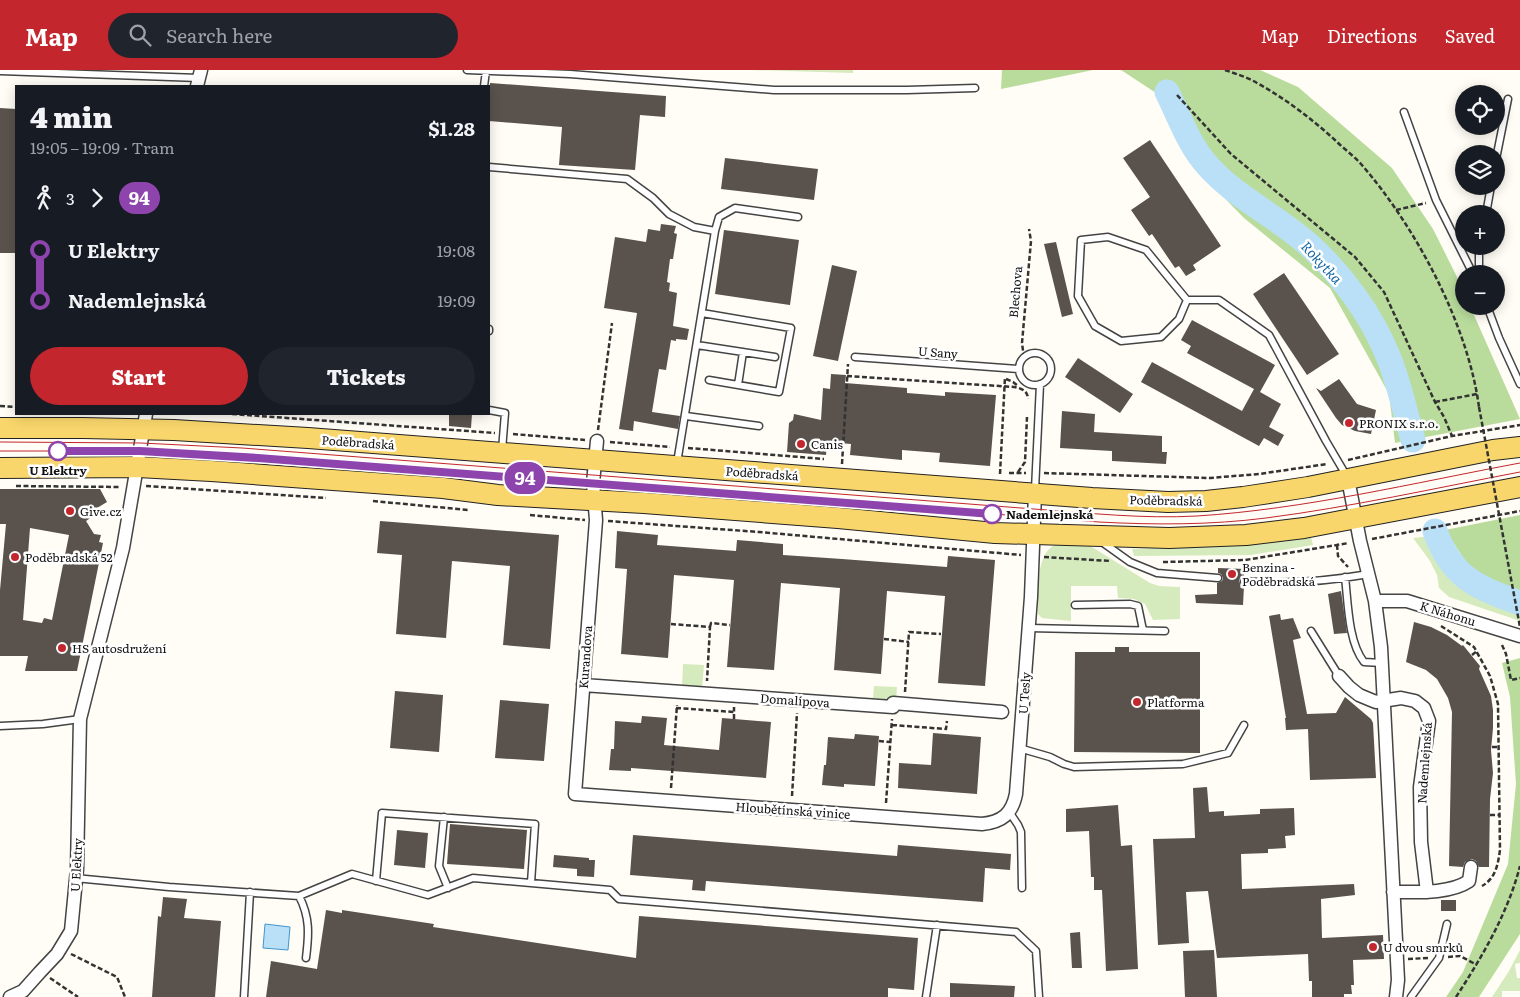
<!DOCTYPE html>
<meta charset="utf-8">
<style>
body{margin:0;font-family:Literata,serif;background:#20242c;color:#f1f3f6;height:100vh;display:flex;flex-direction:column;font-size:19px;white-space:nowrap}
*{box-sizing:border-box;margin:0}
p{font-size:16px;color:#9ea1a6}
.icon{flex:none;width:28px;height:28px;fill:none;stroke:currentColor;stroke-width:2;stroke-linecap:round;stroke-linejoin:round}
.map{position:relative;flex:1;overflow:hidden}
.panel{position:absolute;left:15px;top:15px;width:475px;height:330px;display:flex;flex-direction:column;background:#171b24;border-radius:0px;box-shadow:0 2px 12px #0003}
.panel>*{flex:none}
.badge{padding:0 10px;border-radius:16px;font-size:18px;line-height:32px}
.fabs{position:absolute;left:1455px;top:15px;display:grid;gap:10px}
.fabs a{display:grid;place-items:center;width:50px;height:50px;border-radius:50%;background:#171b24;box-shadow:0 2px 12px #0003;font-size:25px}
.map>.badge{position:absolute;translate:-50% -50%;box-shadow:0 0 0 2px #fff}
.legs{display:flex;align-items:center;gap:8px;height:55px;padding:0 15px;font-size:16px}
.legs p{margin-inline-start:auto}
.headline{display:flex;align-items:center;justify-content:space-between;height:85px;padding:0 15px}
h1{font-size:28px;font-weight:800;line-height:38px}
.cta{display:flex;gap:10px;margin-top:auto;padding:10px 15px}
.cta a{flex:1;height:58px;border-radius:30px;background:#c4262e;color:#fff;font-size:20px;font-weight:800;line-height:58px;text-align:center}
.cta a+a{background:#20242c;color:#f1f3f6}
ul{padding:0 15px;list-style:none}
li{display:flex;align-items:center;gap:18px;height:50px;font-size:19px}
li i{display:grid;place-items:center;width:8px;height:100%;margin:0 6px;background:currentColor}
li i::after{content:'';width:12px;height:12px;margin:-6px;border:4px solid;border-radius:50%;background:#171b24}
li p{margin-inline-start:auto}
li:first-child i{background:linear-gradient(#0000 50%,currentColor 0)}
li:last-child i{background:linear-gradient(currentColor 50%,#0000 0)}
header{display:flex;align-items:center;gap:30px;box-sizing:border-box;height:70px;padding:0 25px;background:#c4262e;color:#fff}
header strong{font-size:24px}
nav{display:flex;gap:28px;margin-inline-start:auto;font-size:18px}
.search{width:350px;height:45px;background:#20242c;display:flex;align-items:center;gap:12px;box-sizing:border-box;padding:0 18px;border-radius:28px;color:#9ea1a6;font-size:19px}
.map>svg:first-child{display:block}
.green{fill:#d5ebbd}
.forest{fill:#b9dc9c}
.water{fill:#b9e0f7;stroke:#3f96cf}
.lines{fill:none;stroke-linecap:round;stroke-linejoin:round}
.river{stroke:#b9e0f7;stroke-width:25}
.building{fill:#5a524d;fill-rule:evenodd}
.lane-casing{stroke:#444;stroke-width:9}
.street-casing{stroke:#444;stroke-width:15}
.primary-casing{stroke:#222;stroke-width:22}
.path{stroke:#333;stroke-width:2.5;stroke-dasharray:5 2.5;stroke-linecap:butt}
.lane{stroke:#fff;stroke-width:6}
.street{stroke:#fff;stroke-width:12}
.primary{stroke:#f9d66b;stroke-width:20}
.tram{stroke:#c4262e;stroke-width:1}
.path-bridge{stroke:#333;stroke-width:2.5;stroke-dasharray:5 2.5;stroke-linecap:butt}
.line-1-casing{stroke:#fff;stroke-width:11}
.line-1{stroke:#8e44ad;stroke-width:8}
.poi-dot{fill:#c4262e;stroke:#fff;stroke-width:2}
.stop-1-dot{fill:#fff;stroke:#8e44ad;stroke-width:2.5}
.labels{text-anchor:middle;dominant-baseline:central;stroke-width:5;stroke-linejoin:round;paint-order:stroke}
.street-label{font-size:12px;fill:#111;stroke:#fff}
.poi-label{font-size:12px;fill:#111;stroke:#fff;text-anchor:start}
.stop-label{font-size:12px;font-weight:bold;fill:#111;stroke:#fff}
.water-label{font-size:14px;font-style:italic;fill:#1768a6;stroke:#fff}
</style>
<header>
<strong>Map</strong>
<div class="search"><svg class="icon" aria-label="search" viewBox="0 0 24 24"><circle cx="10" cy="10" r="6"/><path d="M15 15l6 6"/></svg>Search here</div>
<nav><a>Map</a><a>Directions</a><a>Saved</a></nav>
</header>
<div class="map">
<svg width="1520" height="927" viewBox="0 0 1520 927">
<rect width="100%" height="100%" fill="#fffdf5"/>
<path class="green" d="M750,0H853V3Z
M1430,466L1440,490L1464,512L1497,533L1520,540V551L1449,527L1439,518L1437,505L1430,491L1413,468Z
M1311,467L1313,475L1251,485L1134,486L1132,479L1252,475Z
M1058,474H1085L1092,477L1150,513L1159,516L1180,517V549L1153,550L1145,534L1134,529L1118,528L1117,516H1071V551L1042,548L1038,544V539C1039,520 1035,480 1058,474Z
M683,594L704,595L702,619L682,618Z
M874,616L897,617L896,630L873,628Z
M1520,880V893L1515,894L1517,908H1520V921H1502V927H1492L1509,901Z"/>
<path class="forest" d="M1002,0H1093L1001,19Z
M1121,0H1260L1298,17L1392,98L1433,159L1464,221V236H1470L1520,349L1395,373L1389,324L1330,218L1244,148L1195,98L1156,23Z
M1520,445V525L1497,516L1470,498L1445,460Z
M1520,588V864L1479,927H1446L1463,902L1508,794L1516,714L1510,627L1502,593Z"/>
<path class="water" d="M265,854L290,857L288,880L263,878Z"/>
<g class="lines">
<path class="river" d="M1167,22C1179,46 1189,75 1207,95C1236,128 1277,146 1309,175C1342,205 1371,244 1388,286C1399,312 1405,342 1413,370
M1435,461C1452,508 1476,517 1520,533"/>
</g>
<path class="building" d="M490,13L666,26L665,47L640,45L635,100L559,95L562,57L489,51Z
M0,38L16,39L15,183H0Z
M1150,70L1221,176L1193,195L1196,200L1186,206L1179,196L1175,198L1152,164L1149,166L1131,140L1150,127L1123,88Z
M725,88L818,99L814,130L721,119Z
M661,154L676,156L674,163L677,164L673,189H670L667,212L670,213L669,221L677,223L673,256L689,259L687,270L676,269V271L671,270L666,300L659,299L652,342L680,346L678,359L634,351L633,361L619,359L637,243L604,238L615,167L646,172L648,159L660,161Z
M724,160L799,170L790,235L715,224Z
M1056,172L1073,244L1062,247L1044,174Z
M832,195L857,201L838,291L813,286Z
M1284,203L1339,284L1307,305L1253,224Z
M1192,250L1275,295L1260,322L1281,334L1269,357L1284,365L1278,376L1264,368L1259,376L1141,312L1152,292L1242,341L1254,319L1187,283L1191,276L1181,270Z
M1078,288L1133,324L1120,343L1065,307Z
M831,304L846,305L845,313L907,318V323L945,326V322L996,325L990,396L939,392L940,383L902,380V390L850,385L851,374L827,372L826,385L787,382L789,353L793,350L794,344L821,350L823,318L830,319Z
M1339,309L1357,334L1376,340L1371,364L1355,361L1342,355L1336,348L1316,318L1321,321Z
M1062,341L1095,344L1094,362L1162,366V382H1167L1166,394L1112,391V381L1060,378Z
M449,344H472L471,358L449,356Z
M0,419H100L107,432L97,438L95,445L86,451L94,464L101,465L99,472L103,473L77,601H25L28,586H0V520L6,454H0ZM30,458L69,465L52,550L44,548L42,553L23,550Z
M380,451L559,465L550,579L503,575L510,496L452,491L446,568L396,564L402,485L377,483Z
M617,461L658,465L657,475L736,481L737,470L783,474V485L842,489L947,497L948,486L995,490L985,616L938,613L945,526L887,521L881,604L834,600L840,518L781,513L774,600L727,597L734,510L674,505L668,588L621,584L627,499L615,498Z
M1218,498L1245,499L1244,506L1240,508L1239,511L1241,515L1244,516L1243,535L1196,533L1195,525L1217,524V513L1222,511L1223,508L1221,504L1218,503Z
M1341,521L1347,563L1334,564L1328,524Z
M1280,544L1281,550L1293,548L1301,568L1293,570L1307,644L1336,643L1345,627L1371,649L1373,653L1376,708L1310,710L1308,659L1286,660L1285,648H1286L1269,546Z
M1414,552L1431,557L1447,565L1462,576L1463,575L1480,596L1479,599L1491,626L1493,640V658L1491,680L1493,703L1490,729L1489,797H1479L1476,791L1472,789L1465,792L1463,797L1449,796L1452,642L1448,628L1437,609L1426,600L1406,592Z
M1115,577H1129V582H1200V683L1074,682L1075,582H1115Z
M395,621L443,625L439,682L390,678Z
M500,630L549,634L544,691L495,688Z
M642,646L667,648L664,675L719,680L722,648L771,652L766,708L631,698V701L609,700L611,679H614L615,651L641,653Z
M933,663L981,667L977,724L898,718L899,693L931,695Z
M855,664L879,666L875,716L844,714V717L822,715L824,695H826L828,667L854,669Z
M1207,717L1209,742L1224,741V746L1260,744V739L1294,738L1295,765L1285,766L1286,778L1268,779V783L1241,784L1242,819L1354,814L1355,825L1321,829L1322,868L1383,865L1384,889L1353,890L1354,915H1351L1352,924H1344V927H1312V911H1309L1308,884L1217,888L1208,821L1186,822L1189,873L1158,875L1153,769L1195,768L1193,718Z
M1118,735L1121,776L1132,775L1138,899L1106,901L1102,820H1094V807H1091L1089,761L1066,762V739Z
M450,754L527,760L524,799L447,794Z
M397,760L428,763L425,798L394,795Z
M633,765L897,786L898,775L1011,784L1010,800L985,798L983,832L706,811L705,821L692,820L693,810L630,805Z
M554,785L589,788V790H595L594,807L577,806V799L553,797Z
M163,827L187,829L184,848L221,851L215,927H152L158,846L161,847Z
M1441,830H1456V841H1441Z
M326,840L342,843V840L434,854L433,857L636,888L639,846L918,868L914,920L888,918V927H266L271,891L317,899Z
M1080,862L1082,898H1072L1070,863Z
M1214,880L1217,927H1185L1183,881Z
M950,913L1015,916L1014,927H950Z"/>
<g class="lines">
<defs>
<path id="lane" d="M467,0L570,4L774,20H907L975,18
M0,1L199,8
M484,16L486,1
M1404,42L1436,130L1473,204
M1496,89L1508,29
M489,97L627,109L653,128L669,144L694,157L715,161
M1486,144L1491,116
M1479,176V204
M1187,230L1179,249L1161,267L1121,271L1095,256L1078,226L1081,170L1108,167L1146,180L1187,230H1219L1269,265L1326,371L1346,405
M1487,236L1499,268L1520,314
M702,243L791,258L779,322L709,310
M489,259V261
M697,275L775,287
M1019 299a16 16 0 1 1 32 0a16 16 0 1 1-32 0Z
M855,287L1019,299
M738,315L743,282
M489,340L505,343L502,380
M686,346L759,356
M677,393L715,161L719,147L735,138L798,147
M1035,420L1040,314
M1102,472L1130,492L1157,503L1218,508
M1345,507C1348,532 1348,572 1364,592L1382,593
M1244,511C1285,515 1328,511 1369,504
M1075,535L1130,534L1138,536L1143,560
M1029,558L1165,561
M1311,561L1339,606
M0,656L43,654L80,649
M1019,678L1050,687L1064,694L1074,697L1183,694L1228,683L1244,655
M1010,743L1018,755L1021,762L1022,818
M444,747L439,796L448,818
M75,808L169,817L299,826L352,804L428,825L473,808L610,820L619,829L1016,862L1036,881L1039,927
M376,811L382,743L535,754L531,813
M299,826C310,847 309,864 306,888
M244,927L250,822
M926,927L937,855
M1411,927L1439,888L1447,854"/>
<path id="street" d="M197,16L201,0
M597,371L593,413L596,450L575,724L982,754C1002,752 1012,744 1016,724L1031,527L1035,424
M1348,409L1360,471L1375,531L1381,577L1398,910L1396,927
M1375,531H1407L1520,566
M1339,606L1349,617L1359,625L1371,630L1376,632L1401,628L1415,631L1424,638L1429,651L1420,717L1421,772L1427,822
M583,615L893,637V633L1002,642
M1393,822C1416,822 1450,824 1469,811L1471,797
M10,927L23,921L40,902L57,884L71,861L77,799L80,649L123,478L146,344"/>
<path id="primary" d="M0,358H83L174,360L308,368L1092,428L1168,432L1206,431L1243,427L1308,417L1493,380L1520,377
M0,398L138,397L211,401L443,418L498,425L644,433L838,448L995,463L1169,468L1246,465L1304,458L1520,417"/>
</defs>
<use href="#lane" class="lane-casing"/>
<use href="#street" class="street-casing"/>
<use href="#primary" class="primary-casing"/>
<path class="path" d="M1225,0C1236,4 1247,7 1257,13C1286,29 1312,49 1336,71C1344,79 1354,86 1361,94C1416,157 1468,255 1479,337
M1177,25L1231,84L1355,187L1384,222L1435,332L1444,347L1452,366
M1396,140L1426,133
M1024,288L1022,273L1031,171L1029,159
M847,306L1014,317C1021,318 1028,321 1028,329
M1006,309L1013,312L1018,316
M1435,332L1477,324
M0,336L16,337
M232,344L495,363
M598,360L612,253
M513,364L585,370
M610,372L670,377
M688,378L824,389
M1348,390L1452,366L1520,355
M842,394L848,294
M1018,402L1025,392L1027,347
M1009,403H1026
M1044,403L1210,408L1259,404L1327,394
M1000,404L1005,307
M16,416L121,417
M146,416L326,428
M373,431L468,440
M530,445L585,450
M608,451L759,462L1021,485
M1372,469L1520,441
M1337,475L1338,486L1348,497
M1044,487L1111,491
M1163,492L1245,490L1349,473
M671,554L710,557L707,611
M1441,556L1474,577L1490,606L1498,634L1500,780C1498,794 1496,808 1482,816
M710,557L711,553L730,555
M884,569L909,572
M1502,575L1506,584L1511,610L1520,608
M1472,585L1477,581
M905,622L909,562L941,564
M676,638L734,642
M734,649V637
M892,655L946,659L947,651
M879,671L890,672
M1492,677H1498
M671,718L677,635
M792,726L797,643
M886,733L892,649
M1490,745H1499
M71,884L117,907L125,927
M1448,887L1460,886L1477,895
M1408,889L1428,888
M50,908L78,927
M1456,927C1482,887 1508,843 1520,796"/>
<use href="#lane" class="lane"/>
<use href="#street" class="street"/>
<use href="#primary" class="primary"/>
<path class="tram" d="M0,372L141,373L242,378L1034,439C1088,443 1143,449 1197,446C1306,439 1413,413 1520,393
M0,381H140L242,387L1099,452C1155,455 1211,455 1266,448C1351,437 1436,418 1520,402"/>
<path class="path-bridge" d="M1479,337L1520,557"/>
</g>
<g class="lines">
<defs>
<path id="line-1" d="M58,381H140L258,388L992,444"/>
</defs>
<use href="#line-1" class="line-1-casing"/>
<use href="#line-1" class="line-1"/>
</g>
<g class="poi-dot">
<circle cx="1349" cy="353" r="5"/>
<circle cx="801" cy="374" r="5"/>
<circle cx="70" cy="441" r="5"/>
<circle cx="15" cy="487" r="5"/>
<circle cx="1232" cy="504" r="5"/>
<circle cx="62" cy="578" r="5"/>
<circle cx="1137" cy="632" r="5"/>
<circle cx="1373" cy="877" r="5"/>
</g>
<g class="stop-1-dot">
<circle cx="58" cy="381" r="9"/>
<circle cx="992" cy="444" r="9"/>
</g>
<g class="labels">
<g class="street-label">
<text transform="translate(1015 222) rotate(-85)">Blechova</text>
<text transform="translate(938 282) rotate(4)">U Sany</text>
<text transform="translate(358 372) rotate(4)">Poděbradská</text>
<text transform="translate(762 403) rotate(4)">Poděbradská</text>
<text transform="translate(1166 430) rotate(1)">Poděbradská</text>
<text transform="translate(1448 543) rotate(17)">K Náhonu</text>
<text transform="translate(585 587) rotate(-86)">Kurandova</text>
<text transform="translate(1024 623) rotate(-86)">U Tesly</text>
<text transform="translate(795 630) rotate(4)">Domalípova</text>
<text transform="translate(1424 693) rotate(-86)">Nademlejnská</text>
<text transform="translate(793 740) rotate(4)">Hloubětínská vinice</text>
<text transform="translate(76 795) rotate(-87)">U Elektry</text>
</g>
<g class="poi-label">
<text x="1359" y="353">PRONIX s.r.o.</text>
<text x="811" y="374">Canis</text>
<text x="80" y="441">Give.cz</text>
<text x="25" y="487">Poděbradská 52</text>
<text x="1242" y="497">Benzina -<tspan x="1242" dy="14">Poděbradská</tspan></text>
<text x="72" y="578">HS autosdružení</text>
<text x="1147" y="632">Platforma</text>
<text x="1383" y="877">U dvou smrků</text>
</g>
<g class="stop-label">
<text x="58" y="400">U Elektry</text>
<text x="1006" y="444" text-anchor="start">Nademlejnská</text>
</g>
<g class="water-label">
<text transform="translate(1322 192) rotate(47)">Rokytka</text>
</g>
</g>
</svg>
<div class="fabs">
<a><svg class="icon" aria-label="locate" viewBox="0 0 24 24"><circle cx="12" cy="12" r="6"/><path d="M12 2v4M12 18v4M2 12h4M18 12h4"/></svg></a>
<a><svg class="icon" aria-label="layers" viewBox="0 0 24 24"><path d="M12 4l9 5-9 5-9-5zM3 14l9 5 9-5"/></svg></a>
<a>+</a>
<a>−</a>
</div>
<b class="badge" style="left:525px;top:408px;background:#8e44ad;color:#fff">94</b>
<section class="panel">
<div class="headline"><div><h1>4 min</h1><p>19:05 – 19:09 · Tram</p></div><b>$1.28</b></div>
<div class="legs"><svg class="icon" aria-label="walk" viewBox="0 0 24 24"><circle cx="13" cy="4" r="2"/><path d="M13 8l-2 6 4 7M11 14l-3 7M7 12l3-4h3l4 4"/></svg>3<svg class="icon" aria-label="forward" viewBox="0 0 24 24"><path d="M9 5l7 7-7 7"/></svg><b class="badge" style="background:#8e44ad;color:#fff">94</b></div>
<ul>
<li><i style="color:#8e44ad"></i><b>U Elektry</b><p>19:08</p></li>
<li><i style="color:#8e44ad"></i><b>Nademlejnská</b><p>19:09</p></li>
</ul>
<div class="cta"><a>Start</a><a>Tickets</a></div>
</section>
</div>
